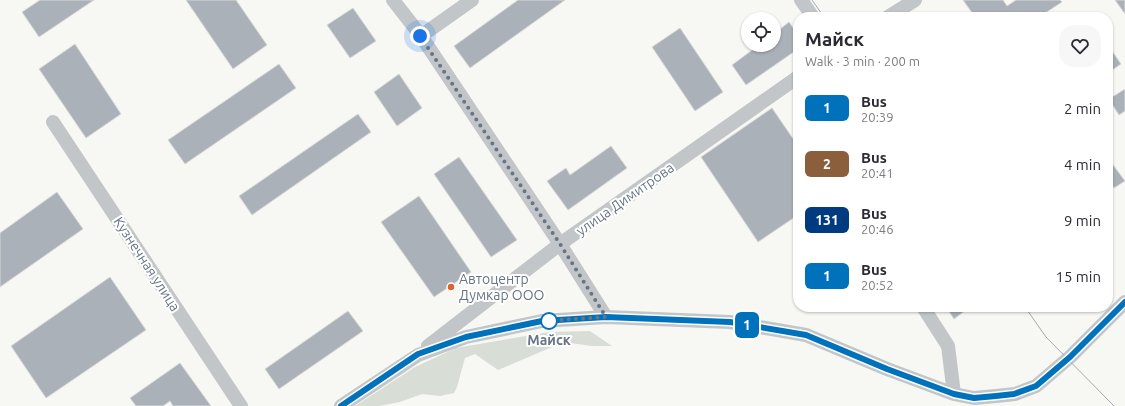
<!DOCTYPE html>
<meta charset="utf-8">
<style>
body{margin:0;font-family:Ubuntu,sans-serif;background:#f7f7f7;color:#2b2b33;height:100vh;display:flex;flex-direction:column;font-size:15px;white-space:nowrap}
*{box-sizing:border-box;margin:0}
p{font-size:13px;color:#7c7c81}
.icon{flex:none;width:22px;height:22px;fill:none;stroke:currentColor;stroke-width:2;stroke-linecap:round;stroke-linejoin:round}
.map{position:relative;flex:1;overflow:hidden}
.drawer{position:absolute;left:793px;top:12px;width:320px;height:300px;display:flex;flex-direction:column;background:#fff;border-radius:16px;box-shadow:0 1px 3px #0004}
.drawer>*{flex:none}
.badge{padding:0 8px;border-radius:6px;font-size:14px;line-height:26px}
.fabs{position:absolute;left:741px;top:12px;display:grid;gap:8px}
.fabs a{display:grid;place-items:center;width:40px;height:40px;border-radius:50%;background:#fff;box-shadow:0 1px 3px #0004;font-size:20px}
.you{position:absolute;width:20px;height:20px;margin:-10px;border:3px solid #fff;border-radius:50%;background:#1a73e8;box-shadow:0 0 0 6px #1a73e833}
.map>.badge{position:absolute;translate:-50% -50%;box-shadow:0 0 0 2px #fff}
.round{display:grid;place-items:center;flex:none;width:42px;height:42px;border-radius:16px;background:#f7f7f7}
.head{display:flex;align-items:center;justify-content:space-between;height:68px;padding:0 12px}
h1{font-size:19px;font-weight:700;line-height:30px}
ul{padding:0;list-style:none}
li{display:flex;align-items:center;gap:12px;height:56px;padding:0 12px}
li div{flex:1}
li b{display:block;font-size:15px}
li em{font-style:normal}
li .badge{min-width:44px;font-weight:700;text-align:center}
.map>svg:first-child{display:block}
.green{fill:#d8ded5}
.building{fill:#abb1b8;stroke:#d8d8d6}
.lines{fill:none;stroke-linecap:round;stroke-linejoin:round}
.minor{stroke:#c2c6c9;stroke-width:14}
.tram{stroke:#a5aab0;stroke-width:1}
.line-casing{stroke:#fff;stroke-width:9}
.line{stroke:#0072bc;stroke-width:6}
.walk{stroke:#677584;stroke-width:4;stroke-dasharray:0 7.2}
.poi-dot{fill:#dc642f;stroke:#fff;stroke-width:1.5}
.stop-dot{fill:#fff;stroke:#0072bc;stroke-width:2}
.labels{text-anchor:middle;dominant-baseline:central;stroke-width:4;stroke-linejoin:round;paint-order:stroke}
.street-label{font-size:14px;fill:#677584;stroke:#fff}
.poi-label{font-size:14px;fill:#677584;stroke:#fff;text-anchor:start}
.stop-label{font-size:14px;font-weight:bold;fill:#677584;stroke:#fff}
</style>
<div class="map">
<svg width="1125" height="406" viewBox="0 0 1125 406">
<rect width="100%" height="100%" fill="#f7f7f4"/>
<path class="green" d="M590,331L612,346H591L564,342L498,370L475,354L465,358L457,387L454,393L440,396L422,394L400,402L379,406H355L415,367L456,348L549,332Z"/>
<path class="building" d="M40,0H94L39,37L22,12Z
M186,0H236L267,45L233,69Z
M518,0H565L470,68L454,46Z
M963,0H1003L1007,6L1016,0H1060L1062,2L1039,17H990L988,14L984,17H975Z
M1115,0H1125V14Z
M353,8L376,41L350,58L327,25Z
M789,22L798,35V49L746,85L732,65L759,45H774V34Z
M680,28L723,92L695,111L652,47Z
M75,44L121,114L86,138L39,69Z
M1108,45L1121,64L1108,73Z
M279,64L296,88L185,164L168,140Z
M399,74L422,108L397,126L374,92Z
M1125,89V111L1119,115L1109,99Z
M772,108L798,146V215L758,242L701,157Z
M358,114L371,132L252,215L239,196Z
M611,146L627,168L568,210L547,181L566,168L570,175Z
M459,157L517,240L491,257L434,174Z
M1108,158L1125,181L1114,188L1108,179Z
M57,192L83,229L0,287V233Z
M419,196L471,272L434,297L381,222Z
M110,277L146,330L46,398L11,346Z
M946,307H970L954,319Z
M348,311L363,331L279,389L265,369Z
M180,363L211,406H173L170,401L163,406H136L130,398Z"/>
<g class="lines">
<path class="minor" d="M393,0L421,36L560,244L606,317
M801,0L813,17
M888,17L915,0
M421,36L472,0
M53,122L241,406
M923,307L948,346L954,394
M428,346L560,244L798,77
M341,406L418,355L466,337L542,321L606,317L730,322L806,335L887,369L954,394L974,398L996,396L1015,394L1036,386L1070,357L1125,302"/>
<path class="tram" d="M812,0L824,17
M1025,307L1046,337L1114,406"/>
</g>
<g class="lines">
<defs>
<path id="line" d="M341,406L418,354L466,337L542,321L606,317L730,322L806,335L887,369L954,394L974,398L996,396L1014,394L1036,386L1070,357L1125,302"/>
</defs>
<use href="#line" class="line-casing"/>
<use href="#line" class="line"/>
<path class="walk" d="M420,36L560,244L606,317L542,321H549"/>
</g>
<circle class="poi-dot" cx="451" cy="287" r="4"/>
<circle class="stop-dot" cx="549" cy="321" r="8"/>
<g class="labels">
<g class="street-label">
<text transform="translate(625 199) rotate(-35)">улица Димитрова</text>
<text transform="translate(147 264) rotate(57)">Кузнечная улица</text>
</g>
<g class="poi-label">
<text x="459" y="279">Автоцентр<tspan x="459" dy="16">Думкар ООО</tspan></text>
</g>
<g class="stop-label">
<text x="549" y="340">Майск</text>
</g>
</g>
</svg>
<div class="fabs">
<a><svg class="icon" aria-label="locate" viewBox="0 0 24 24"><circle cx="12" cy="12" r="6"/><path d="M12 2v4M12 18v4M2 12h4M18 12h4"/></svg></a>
</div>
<div class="you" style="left:420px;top:36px"></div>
<b class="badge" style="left:747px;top:325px;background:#0072bc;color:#fff">1</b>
<section class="drawer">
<div class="head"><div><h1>Майск</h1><p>Walk · 3 min · 200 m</p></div><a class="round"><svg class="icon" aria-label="heart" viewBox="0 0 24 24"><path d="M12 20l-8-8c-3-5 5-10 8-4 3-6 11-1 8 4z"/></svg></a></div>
<ul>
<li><span class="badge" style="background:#0072bc;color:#fff">1</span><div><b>Bus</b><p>20:39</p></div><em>2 min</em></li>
<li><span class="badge" style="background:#8b5e3c;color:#fff">2</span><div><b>Bus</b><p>20:41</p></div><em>4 min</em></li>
<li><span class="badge" style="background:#003b80;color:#fff">131</span><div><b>Bus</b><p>20:46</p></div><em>9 min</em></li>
<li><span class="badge" style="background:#0072bc;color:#fff">1</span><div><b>Bus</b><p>20:52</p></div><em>15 min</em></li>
</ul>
</section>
</div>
